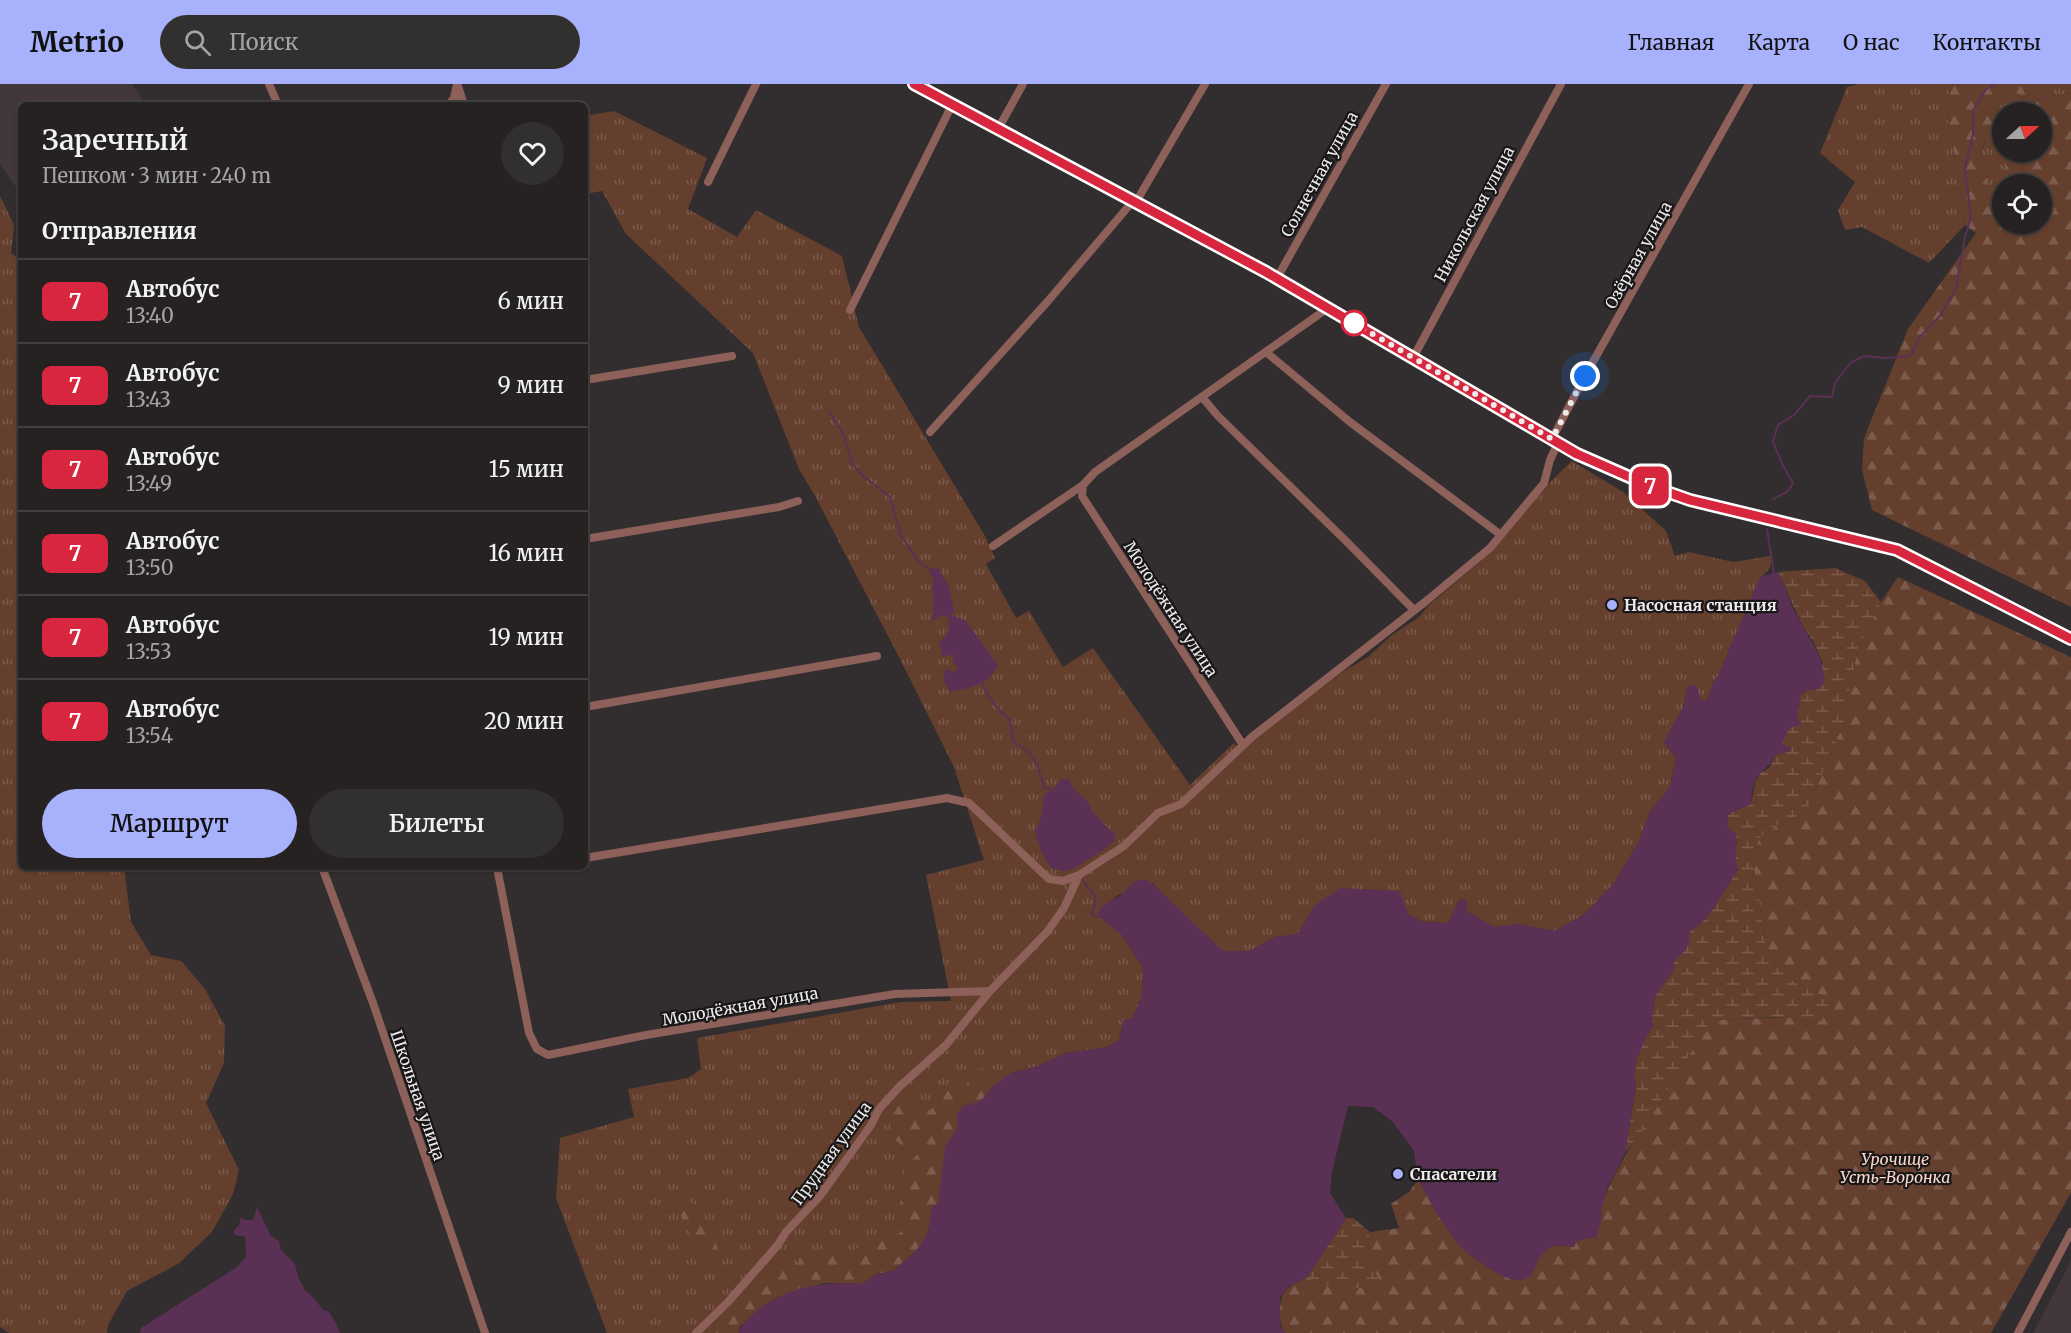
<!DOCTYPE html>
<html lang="ru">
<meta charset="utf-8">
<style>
body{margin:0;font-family:Merriweather,serif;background:#322f2f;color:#f1f3f6;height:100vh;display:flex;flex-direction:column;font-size:22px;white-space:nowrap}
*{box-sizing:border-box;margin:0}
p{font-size:20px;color:#a4a4a5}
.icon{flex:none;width:33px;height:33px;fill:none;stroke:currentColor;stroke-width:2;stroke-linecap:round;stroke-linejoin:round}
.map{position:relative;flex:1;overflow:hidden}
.sheet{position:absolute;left:18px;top:18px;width:570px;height:768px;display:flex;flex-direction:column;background:#262222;border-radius:9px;box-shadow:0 2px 4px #0004,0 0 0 2px #423f40}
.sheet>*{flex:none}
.badge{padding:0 12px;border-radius:9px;font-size:21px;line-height:39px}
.needle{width:39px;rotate:69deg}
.fabs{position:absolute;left:1992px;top:18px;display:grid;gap:12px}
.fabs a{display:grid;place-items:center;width:60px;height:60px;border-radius:50%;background:#262222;box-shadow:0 2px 4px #0004,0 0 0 2px #423f40;font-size:30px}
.you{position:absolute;width:30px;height:30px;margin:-15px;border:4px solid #fff;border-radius:50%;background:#1a73e8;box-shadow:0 0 0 9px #1a73e833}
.map>.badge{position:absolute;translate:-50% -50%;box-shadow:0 0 0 3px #fff}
h2{padding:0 24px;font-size:22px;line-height:54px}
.round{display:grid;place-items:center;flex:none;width:63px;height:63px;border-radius:32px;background:#322f2f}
.head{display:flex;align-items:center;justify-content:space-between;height:102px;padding:0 24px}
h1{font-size:28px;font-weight:600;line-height:45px}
.cta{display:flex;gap:12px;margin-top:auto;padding:12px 24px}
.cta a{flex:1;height:69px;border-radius:36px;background:#a7b1fc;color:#111;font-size:24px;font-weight:600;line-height:69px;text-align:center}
.cta a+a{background:#322f2f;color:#f1f3f6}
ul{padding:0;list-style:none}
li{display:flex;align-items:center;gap:18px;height:84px;padding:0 24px;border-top:2px solid #423f40}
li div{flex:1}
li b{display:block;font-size:22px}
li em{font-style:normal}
li .badge{min-width:66px;font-weight:700;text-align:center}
header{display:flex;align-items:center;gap:36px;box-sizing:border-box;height:84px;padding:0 30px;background:#a7b1fc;color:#111}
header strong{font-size:28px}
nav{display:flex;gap:33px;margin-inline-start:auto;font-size:21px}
.search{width:420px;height:54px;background:#322f2f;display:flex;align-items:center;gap:15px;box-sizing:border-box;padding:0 21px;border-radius:33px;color:#a4a4a5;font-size:22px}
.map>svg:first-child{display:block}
.built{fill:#423739}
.grass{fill:url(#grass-tufts)}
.forest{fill:url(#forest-firs);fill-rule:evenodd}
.wetland{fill:url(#wetland-marsh)}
.water{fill:#5a3155}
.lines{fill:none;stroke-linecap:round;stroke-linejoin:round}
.stream{stroke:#5a3155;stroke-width:2}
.minor{stroke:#8e605a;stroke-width:8}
.tertiary{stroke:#8e605a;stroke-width:9}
.line-casing{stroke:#fff;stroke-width:14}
.line{stroke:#d7263d;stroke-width:9}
.walk{stroke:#edeaeb;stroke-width:6;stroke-dasharray:0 10.8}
.stop-dot{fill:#fff;stroke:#d7263d;stroke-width:3}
.poi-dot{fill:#a7b1fc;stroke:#181616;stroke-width:2}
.labels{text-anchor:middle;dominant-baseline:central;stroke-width:4.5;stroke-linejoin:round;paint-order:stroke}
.street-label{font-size:16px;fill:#edeaeb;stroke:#181616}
.poi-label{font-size:16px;font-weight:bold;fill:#edeaeb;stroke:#181616;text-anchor:start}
.park-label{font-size:16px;font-style:italic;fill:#fbd9ca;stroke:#181616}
</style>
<header>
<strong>Metrio</strong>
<div class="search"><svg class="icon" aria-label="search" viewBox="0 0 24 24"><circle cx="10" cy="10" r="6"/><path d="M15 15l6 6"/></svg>Поиск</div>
<nav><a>Главная</a><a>Карта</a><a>О нас</a><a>Контакты</a></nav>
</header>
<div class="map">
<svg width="2071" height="1249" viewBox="0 0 2071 1249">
<defs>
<pattern id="grass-tufts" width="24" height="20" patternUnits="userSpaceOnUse" patternTransform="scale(1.5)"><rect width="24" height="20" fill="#653f2e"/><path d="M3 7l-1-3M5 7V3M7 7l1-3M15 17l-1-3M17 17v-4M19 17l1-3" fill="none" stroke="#7b5b4c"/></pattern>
<pattern id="forest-firs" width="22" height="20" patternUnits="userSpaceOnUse" patternTransform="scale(1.5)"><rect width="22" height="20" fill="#653f2e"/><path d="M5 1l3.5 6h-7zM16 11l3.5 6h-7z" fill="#7b5b4c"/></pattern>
<pattern id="wetland-marsh" width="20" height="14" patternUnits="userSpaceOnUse" patternTransform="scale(1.5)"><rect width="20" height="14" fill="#653f2e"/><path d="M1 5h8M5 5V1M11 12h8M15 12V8" fill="none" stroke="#7b5b4c"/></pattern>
</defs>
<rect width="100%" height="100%" fill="#322d2e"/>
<path class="built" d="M0,0H132L146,21H21V110L0,80Z
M2071,1177V1249H2033Z"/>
<path class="grass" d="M1858,0H1953L1946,15L1949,46L1959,89L1958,110L1965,141L1929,179L1862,143L1845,146L1838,126L1855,98L1820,69L1847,3Z
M2045,0H2071V9L2044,13L2024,25L2022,28H2002V68H2013L2014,74L2000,90L1996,120L1979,77L1994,26L2012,7L2025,14Z
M614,27L707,74L688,125L737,153L756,126L842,172L859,243L985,452L995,474L986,480L1016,534L1029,527L1063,583L1093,564L1190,701L1234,659L1241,667L1303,612L1319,606L1344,587L1368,573L1392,551L1418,534L1429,521L1480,478L1544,404L1572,377L1623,408L1666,447L1675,472L1689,468L1733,478L1771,472C1772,483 1768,487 1760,494L1718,592C1708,603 1713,608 1706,616H1699L1698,605L1694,601L1688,603L1683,624L1664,658L1676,674L1670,703L1650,728L1639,757L1615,798L1585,830L1555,847L1518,840L1494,843L1467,828L1466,816L1460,815L1448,839L1423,838L1408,830L1315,821L1298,850L1275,853L1250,867H1222L1159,806L1153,799L1134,798L1124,809L1116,812L1100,833L1121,850L1143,883L1142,911L1133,934L1124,936L1119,956L1107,963L1067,969L1038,982L1011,989L929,1144L740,1242L738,1249H607L556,1114L560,1054L634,1033L628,1005L688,994L701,985L697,954L901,918L951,917L926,791L984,776L954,683L900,575L815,412L799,385L753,269L626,150L602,107L585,110V32Z
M0,112L14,141L11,169L21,176V783H124L131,838L151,871L181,877L205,905L225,942L224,979L206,1019L239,1086L233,1110L212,1148L178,1180L127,1207L108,1241L107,1249H9L0,1243Z"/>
<path class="forest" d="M1953,0H2045L2025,14L2012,7L1994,26L2000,48L1985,55L1979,77L1996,119L2000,89L2014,74L2013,68H2042V28H2022L2024,25L2044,13L2071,9V523L1872,426L1862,386L1864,354L1908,245L1976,149L1965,141L1958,110L1959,89L1949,46L1946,15ZM2042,100V140H2002V100Z
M1898,493L2071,573V1109L1991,1249H1285C1280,1241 1280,1236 1280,1227C1280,1205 1289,1202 1307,1193L1340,1206L1382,1201L1367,1175L1370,1148L1399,1144L1391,1120L1410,1107L1418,1095C1444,1143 1461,1174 1513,1196L1549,1163L1565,1161L1574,1163L1576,1158L1587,1154C1604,1120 1613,1083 1638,1054L1711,936L1795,933L1823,912L1796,899L1779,885L1766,861L1752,772L1760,753L1781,739L1806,728L1845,636L1857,567L1881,518Z
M979,985C989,984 993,989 992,999L994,1001L981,1017L963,1022L958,1043L945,1063L938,1120L932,1122L929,1144L924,1156L916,1167L893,1187L877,1190L862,1200C841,1199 816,1197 796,1205C780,1211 755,1232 740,1242L738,1249H695L733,1214L747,1208L758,1199V1191L764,1184L774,1179H798L803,1171C817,1169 833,1173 846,1170C858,1167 875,1149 885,1142L891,1141L894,1152L901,1148L902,1133L899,1122L903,1111L904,1085L920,1067C914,1065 906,1064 901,1061C888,1051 890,1034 892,1020L909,1015L924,1025L931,1026L948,1002L959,1001L964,1004L972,991Z
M684,1115L700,1123C707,1143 718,1156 720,1177L715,1180C703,1159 680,1145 678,1119Z"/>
<path class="wetland" d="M1835,484L1865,497L1881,518L1857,567L1845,636L1806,728L1781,739L1760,753L1752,772L1766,861L1779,885L1796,899L1823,912L1829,919L1822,937L1778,933L1711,936L1638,1054L1625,1069L1636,1002C1629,981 1644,959 1653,940L1651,938L1655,912L1673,887L1674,877L1686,865L1690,847C1713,834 1722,807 1738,786L1733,774L1737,758L1727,743L1728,730L1751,720L1755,698L1760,689L1769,684L1789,644L1797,632L1800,611L1807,606L1823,580L1814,559L1802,541L1778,488Z
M1346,1134H1353L1370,1148L1367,1175L1383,1201L1340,1206L1307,1193Z"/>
<path class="water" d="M935,484L940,485C940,492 943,493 947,498C952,507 951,518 955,528L951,529V531L966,537L998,581C989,601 969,604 950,608L944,597V589L947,585L954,588L958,584L953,578L952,570L943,573L939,559C946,553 954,540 946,531L940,532L931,538C936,520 931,511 933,494L929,488Z
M1778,488C1786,506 1792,525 1802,541C1815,564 1822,571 1825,599L1816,606H1807L1800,611L1797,632L1801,641L1789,644L1782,660L1790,663V667L1775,671C1769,684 1768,681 1759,690C1752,698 1752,710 1751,720L1728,730L1727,743L1736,750C1738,764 1733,771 1738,786C1722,807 1713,834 1690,847L1689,858L1686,865L1674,877L1673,887L1655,912L1651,938L1654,940C1644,958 1629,981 1636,1001L1625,1069L1608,1103L1601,1126L1602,1134L1596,1154H1587L1576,1158L1574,1163C1547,1157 1540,1169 1532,1192L1519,1197L1513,1196L1498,1190L1468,1170L1454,1155L1434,1125L1418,1095L1414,1067L1392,1037L1373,1023L1348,1022L1332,1088L1330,1109L1346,1134L1307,1193L1289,1202L1280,1213V1242L1285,1249H738C741,1241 746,1237 752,1231C783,1203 822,1197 862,1200L877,1190L893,1187L916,1167L924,1156L929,1144L932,1122L938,1120L945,1063L958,1043L956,1031L963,1022L981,1017L994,1001L1011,989L1038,982L1067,969L1107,963L1119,956L1124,936L1133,934L1142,911L1143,883L1121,850L1100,833L1098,829C1103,817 1115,816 1124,809C1128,806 1130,801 1134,798C1144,791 1153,799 1159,806L1223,867H1250L1275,853L1298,850L1315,821L1340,804L1400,807L1408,830L1423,838L1448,839L1460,815L1466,816L1468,828L1494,843L1518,840L1555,847L1585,830L1615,798L1639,757L1650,728L1670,703L1676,674L1664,658L1683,624L1688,603L1694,601L1698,605L1700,616H1706C1713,608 1708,603 1718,592L1760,493Z
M1061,695H1068L1075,706L1088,718L1092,727L1109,745L1116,749L1113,758L1106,764L1076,783L1066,787L1052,785C1042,773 1039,761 1035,746C1042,737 1043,722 1044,711L1056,703Z
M257,1123L271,1152L279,1157L281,1166L295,1180L298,1193L305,1206L313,1213L323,1226L329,1228L336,1239L340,1249H140L141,1244L237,1183L246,1173L245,1152H238L234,1150V1147L239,1141L241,1133L245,1136H253Z"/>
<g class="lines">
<path class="stream" d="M830,328L844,352L853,381L863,392L890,413L901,452L919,478L931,486
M1773,415L1787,408L1793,399L1782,380L1773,357L1778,341L1794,331L1810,312L1832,313L1835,299L1850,279L1864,272L1885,274L1910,272L1921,252L1940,232L1956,204L1965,153L1971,133L1965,85L1973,50V27L1986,5L1995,0
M1767,445L1774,490
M982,598C988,615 997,624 1010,636L1013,657L1029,668L1037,680L1044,703L1050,705
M1081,794L1096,814L1092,831L1100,833"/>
<path class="minor" d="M269,0L278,21
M458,2L464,21
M448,21L454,14L457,0
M998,45L1023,0
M708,98L756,0
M1136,118L1205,0
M1277,194L1386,0
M850,226L952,21
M1266,268L1350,338L1501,451
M1413,274L1561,0
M585,296L732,272
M1202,313L1218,332L1346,457L1414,526
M930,348L1048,217L1133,117
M1552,355L1585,292L1749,0
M1083,401L1082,412L1243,661
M585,455L779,423L798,417
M993,462L1083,401L1095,388L1328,224
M585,623L877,572
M585,774L947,714L969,719L1049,795L1063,797L1079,791
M322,783L373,919L485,1249
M497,783L529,949L537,965L548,971L646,951L895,910L990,907L1047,848L1064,824L1079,791L1124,762L1158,729L1181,720L1253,652L1425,518L1490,464L1544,399L1550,376L1558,359
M696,1249L728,1218L777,1162L786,1148L820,1112L871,1041L879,1025L900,1002L946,961L990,907
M2018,1249L2071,1148"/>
<path class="tertiary" d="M914,0L1266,188L1577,370L1650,402L1691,416L1897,466L2071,555"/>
</g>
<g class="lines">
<defs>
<path id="line" d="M914,0L1266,188L1577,370L1650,402L1690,416L1897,466L2071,555"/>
</defs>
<use href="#line" class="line-casing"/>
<use href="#line" class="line"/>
<path class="walk" d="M1354,239L1552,355L1585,292"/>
</g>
<circle class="stop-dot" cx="1354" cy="239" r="12"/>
<g class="poi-dot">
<circle cx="1612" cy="521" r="6"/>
<circle cx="1398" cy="1090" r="6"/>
</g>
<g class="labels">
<g class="street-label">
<text transform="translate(1319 90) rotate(-61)">Солнечная улица</text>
<text transform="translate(1474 130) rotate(-62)">Никольская улица</text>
<text transform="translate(1638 171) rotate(-61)">Озёрная улица</text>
<text transform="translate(1171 525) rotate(57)">Молодёжная улица</text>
<text transform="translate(740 922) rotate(-10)">Молодёжная улица</text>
<text transform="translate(418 1011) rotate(71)">Школьная улица</text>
<text transform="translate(831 1069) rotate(-54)">Прудная улица</text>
</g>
<g class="poi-label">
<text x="1624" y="521">Насосная станция</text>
<text x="1410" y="1090">Спасатели</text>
</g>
<g class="park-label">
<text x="1895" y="1075">Урочище<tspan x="1895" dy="18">Усть-Воронка</tspan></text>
</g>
</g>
</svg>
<div class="fabs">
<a><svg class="needle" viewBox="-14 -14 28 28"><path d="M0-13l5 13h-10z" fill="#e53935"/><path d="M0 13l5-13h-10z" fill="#a4a4a5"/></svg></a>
<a><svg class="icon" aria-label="locate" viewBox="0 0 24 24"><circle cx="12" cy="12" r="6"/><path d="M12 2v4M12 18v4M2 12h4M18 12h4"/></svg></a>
</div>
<div class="you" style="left:1585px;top:292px"></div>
<b class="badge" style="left:1650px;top:402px;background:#d7263d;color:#fff">7</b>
<section class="sheet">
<div class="head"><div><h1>Заречный</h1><p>Пешком · 3 мин · 240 m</p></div><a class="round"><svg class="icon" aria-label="heart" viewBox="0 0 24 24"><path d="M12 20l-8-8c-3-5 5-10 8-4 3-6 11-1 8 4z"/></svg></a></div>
<h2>Отправления</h2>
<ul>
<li><span class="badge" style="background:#d7263d;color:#fff">7</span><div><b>Автобус</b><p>13:40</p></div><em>6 мин</em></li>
<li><span class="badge" style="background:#d7263d;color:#fff">7</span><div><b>Автобус</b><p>13:43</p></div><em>9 мин</em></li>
<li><span class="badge" style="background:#d7263d;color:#fff">7</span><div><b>Автобус</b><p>13:49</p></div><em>15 мин</em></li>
<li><span class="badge" style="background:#d7263d;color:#fff">7</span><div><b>Автобус</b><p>13:50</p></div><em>16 мин</em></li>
<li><span class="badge" style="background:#d7263d;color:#fff">7</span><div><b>Автобус</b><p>13:53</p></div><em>19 мин</em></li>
<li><span class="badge" style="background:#d7263d;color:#fff">7</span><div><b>Автобус</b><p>13:54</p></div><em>20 мин</em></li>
</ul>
<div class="cta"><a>Маршрут</a><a>Билеты</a></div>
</section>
</div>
